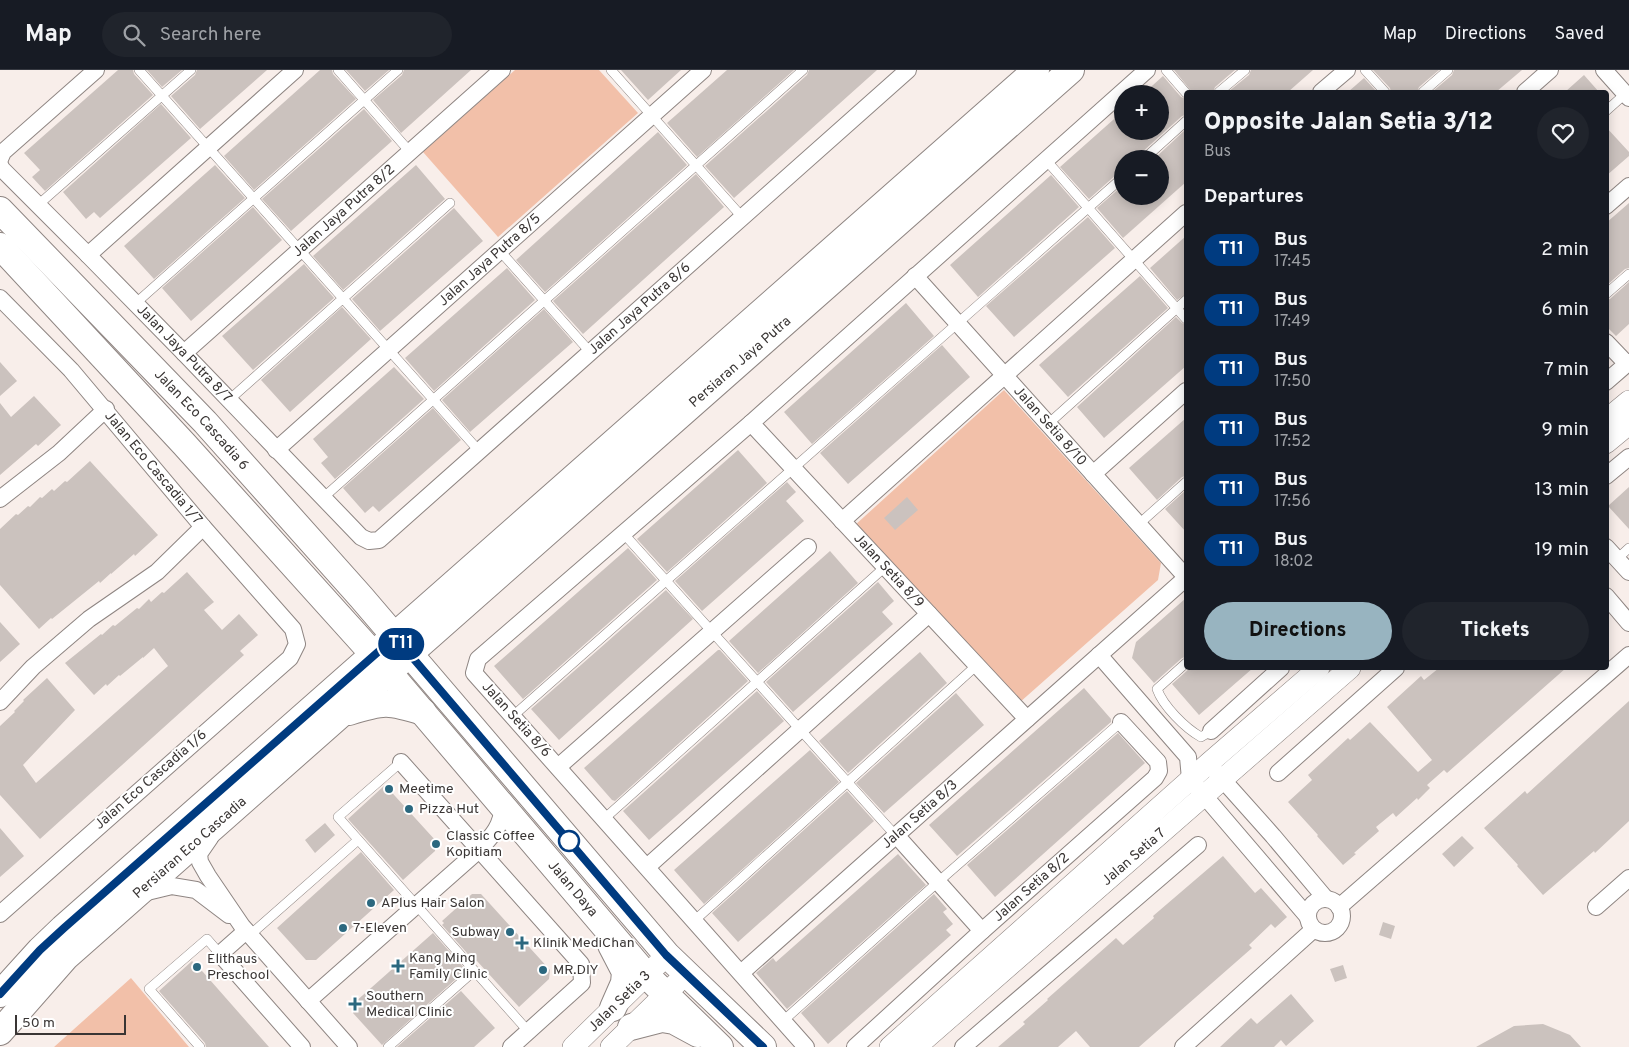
<!DOCTYPE html>
<meta charset="utf-8">
<style>
body{margin:0;font-family:Overpass,sans-serif;background:#20242c;color:#f1f3f6;height:100vh;display:flex;flex-direction:column;font-size:19px;white-space:nowrap}
*{box-sizing:border-box;margin:0}
p{font-size:16px;color:#9ea1a6}
.icon{flex:none;width:28px;height:28px;fill:none;stroke:currentColor;stroke-width:2;stroke-linecap:round;stroke-linejoin:round}
.map{position:relative;flex:1;overflow:hidden}
.side{position:absolute;left:1184px;top:20px;width:425px;height:580px;display:flex;flex-direction:column;background:#171b24;border-radius:5px;box-shadow:0 2px 12px #0003}
.side>*{flex:none}
.badge{padding:0 10px;border-radius:16px;font-size:18px;line-height:32px}
.controls{position:absolute;left:1114px;top:15px;display:grid;gap:10px}
.controls a{display:grid;place-items:center;width:55px;height:55px;border-radius:50%;background:#171b24;box-shadow:0 2px 12px #0003;font-size:25px}
.scale{position:absolute;left:15px;bottom:12px;width:111px;box-sizing:border-box;padding-left:5px;border:2px solid #393534;border-top:0;font-size:14px;line-height:18px;white-space:nowrap;color:#393534;-webkit-text-stroke:4px #fff;paint-order:stroke}
.map>.badge{position:absolute;translate:-50% -50%;box-shadow:0 0 0 2px #fff}
h2{padding:0 20px;font-size:19px;line-height:45px}
.round{display:grid;place-items:center;flex:none;width:52px;height:52px;border-radius:26px;background:#20242c}
.summary{display:flex;align-items:center;justify-content:space-between;height:85px;padding:0 20px}
h1{font-size:24px;font-weight:800;line-height:38px}
.cta{display:flex;gap:10px;margin-top:auto;padding:10px 20px}
.cta a{flex:1;height:58px;border-radius:30px;background:#98b4c0;color:#111;font-size:20px;font-weight:800;line-height:58px;text-align:center}
.cta a+a{background:#20242c;color:#f1f3f6}
ul{padding:0;list-style:none}
li{display:flex;align-items:center;gap:15px;height:60px;padding:0 20px}
li div{flex:1}
li b{display:block;font-size:19px}
li em{font-style:normal}
li .badge{min-width:55px;font-weight:700;text-align:center}
header{display:flex;align-items:center;gap:30px;box-sizing:border-box;height:70px;padding:0 25px;background:#171b24;border-bottom:1px solid #363941}
header strong{font-size:24px}
nav{display:flex;gap:28px;margin-inline-start:auto;font-size:18px}
.search{width:350px;height:45px;background:#20242c;display:flex;align-items:center;gap:12px;box-sizing:border-box;padding:0 18px;border-radius:28px;color:#9ea1a6;font-size:19px}
.map>svg:first-child{display:block}
.green{fill:#f2c0a9}
.building{fill:#cbc2be}
.lines{fill:none;stroke-linecap:round;stroke-linejoin:round}
.service-casing{stroke:#8e8582;stroke-width:10}
.minor-casing{stroke:#8e8582;stroke-width:18}
.tertiary-casing{stroke:#8e8582;stroke-width:22}
.primary-casing{stroke:#8e8582;stroke-width:28}
.service{stroke:#fff;stroke-width:9}
.minor{stroke:#fff;stroke-width:16}
.tertiary{stroke:#fff;stroke-width:21}
.primary{stroke:#fff;stroke-width:26}
.line-casing{stroke:#fff;stroke-width:11}
.line{stroke:#003b80;stroke-width:8}
.poi-dot{fill:#2b687f;stroke:#fff;stroke-width:2}
.stop-dot{fill:#fff;stroke:#003b80;stroke-width:2.5}
.labels{text-anchor:middle;dominant-baseline:central;stroke-width:4;stroke-linejoin:round;paint-order:stroke}
.street-label{font-size:14px;fill:#393534;stroke:#fff}
.poi-label{font-size:14px;fill:#393534;stroke:#fff;text-anchor:start}
</style>
<header>
<strong>Map</strong>
<div class="search"><svg class="icon" aria-label="search" viewBox="0 0 24 24"><circle cx="10" cy="10" r="6"/><path d="M15 15l6 6"/></svg>Search here</div>
<nav><a>Map</a><a>Directions</a><a>Saved</a></nav>
</header>
<div class="map">
<svg width="1629" height="977" viewBox="0 0 1629 977">
<rect width="100%" height="100%" fill="#f8eeea"/>
<path class="green" d="M515,0H599L638,43L498,167L423,82Z
M1004,320L1161,493L1158,510L1019,633L854,456Z
M131,908L189,977H54Z"/>
<path class="building" d="M118,0H133L134,4L153,25L45,121L32,107L40,100L24,83Z
M147,0H182L162,17Z
M197,0H267L200,59L171,26L195,5Z
M320,0H332L333,4L356,29L254,120L224,86L225,85Z
M346,0H389L365,21Z
M404,0H471L401,63L373,30L402,5Z
M621,0H681L648,30Z
M727,0H794L697,87L667,53Z
M809,0H877L734,128L705,96L807,5Z
M1174,0H1235L1215,17L1213,22H1192Z
M1251,0H1313L1288,22H1228L1249,5Z
M1373,0H1439L1419,17L1417,22H1391L1390,18Z
M1454,0H1522L1496,22H1432L1452,5Z
M1584,5L1599,22H1565Z
M1163,6L1181,27L1186,29V45L1182,46L1140,84L1138,89H1122V102L1118,103L1089,129L1060,97L1122,42V61H1160V24H1143Z
M1364,8L1377,22H1348Z
M161,34L191,68L100,148L94,142L86,149L63,122Z
M364,39L392,71L291,161L262,129Z
M1606,57L1629,82V86L1606,106Z
M1186,59V112L1123,168L1097,138L1122,116V126H1160V89H1154Z
M658,62L687,95L545,222L516,190Z
M215,95L245,128L154,209L124,176Z
M416,95L445,129L343,220L313,186Z
M696,104L724,137L583,264L553,231Z
M1051,105L1079,137L978,227L950,195Z
M1629,133V198L1625,199L1606,216V153Z
M253,137L282,170L191,251L162,218Z
M454,138L483,171L380,261L352,229Z
M1088,147L1115,178L1014,267L986,236Z
M1186,166V224L1177,230L1150,198Z
M304,194L334,228L253,300L222,266Z
M507,198L535,230L434,321L405,288Z
M1140,206L1168,238L1068,327L1039,295Z
M1629,212V254L1616,266L1606,256V230L1610,229Z
M906,233L934,266L812,374L784,342Z
M342,237L371,269L290,342L261,310Z
M544,239L573,272L470,362L442,330Z
M1176,247L1182,253L1186,255V296L1104,368L1077,337Z
M942,275L970,307L848,414L820,383Z
M0,292L17,311L0,326Z
M394,297L424,329L335,409L321,393L328,387L313,369Z
M34,326L61,355L38,376L36,374L0,405V333L11,347Z
M433,338L461,370L379,442L373,436L365,443L343,418Z
M1186,348V406L1182,407L1157,430L1129,398Z
M738,380L767,413L667,502L637,469Z
M90,391L158,465L135,486L134,484L111,504V503L100,513L99,511L52,549L51,548L39,559L0,515V459L16,444L18,445L28,436L30,437L40,427L42,428L52,419L54,421L65,411L67,412Z
M787,412L796,422L786,431L804,451L702,541L675,511Z
M1629,417V459L1608,436Z
M1186,420V462L1165,439Z
M907,427L918,440L895,460L884,448Z
M628,478L657,510L523,629L494,596Z
M830,481L858,513L758,603L729,571Z
M187,502L214,532L204,540L222,560L239,544L258,565L240,581L244,585L40,769L0,725V656L15,642L14,641L24,631L23,630L47,608L75,640L23,695L36,713L168,596L154,578L143,588V587L120,606L119,605L107,616L106,614L94,625L65,593L101,564L102,565L113,555L115,556L137,538L139,539L149,529L151,532L162,522L164,523Z
M878,512L894,531L882,542L893,554L793,642L766,612Z
M666,520L693,549L559,670L531,639Z
M1186,528V587L1182,588L1154,613L1132,588L1136,572Z
M0,552L20,574L0,592Z
M718,580H720L748,611L615,731L612,730L584,698Z
M920,582L947,613L848,703L819,671Z
M1190,598H1253L1199,645L1172,614Z
M1439,598H1566L1447,703L1444,700L1427,715L1430,718L1418,730L1417,728L1396,747L1393,743L1376,757L1379,761L1354,783L1356,784L1343,795L1317,766L1318,765L1288,732L1312,710L1308,705L1348,668L1350,670L1370,652L1418,702L1432,690L1387,637L1421,606L1424,610Z
M1084,618L1111,649V652L957,786L929,755Z
M757,621L784,651L649,770L623,741Z
M956,623L984,655L884,743L856,713Z
M1629,631V751L1595,783L1594,781L1543,825L1517,796L1518,795L1484,758L1525,721L1527,724Z
M1118,663L1145,693L995,827L967,795Z
M810,680L839,712L704,834L674,800Z
M385,715L436,771L435,781L403,810L348,749Z
M847,721L874,751L738,872L712,843Z
M325,753L335,765L315,783L305,770Z
M0,758L24,786L0,807Z
M1462,766L1474,778L1454,797L1442,784Z
M361,782L394,820L316,890H306L277,858Z
M898,784L926,815L787,939L756,903L773,888L776,892Z
M1223,786L1255,823L1261,818L1287,847L1275,858L1271,854L1249,875L1252,878L1139,977H1090L1076,961L1058,977H998L1025,954L1023,952L1048,930L1047,929L1116,868L1123,875L1154,848L1153,846Z
M472,824H481L550,900L549,909L519,937L477,891L475,892L442,855L444,853L442,851Z
M934,824L947,839L943,842L953,854L946,860L951,865L828,974L801,943Z
M1383,852L1395,856L1391,869L1379,865Z
M433,863L466,900L382,975L353,943L354,933Z
M192,891L203,902L269,977H206L205,973L159,921Z
M1343,895L1347,908L1335,912L1330,899Z
M461,921L495,958L474,977H397Z
M1291,924L1314,951L1286,976L1281,970L1274,977H1220L1251,948L1257,954Z
M1543,954L1570,965L1581,977H1476L1514,956Z"/>
<g class="lines">
<defs>
<path id="service" d="M139,0L480,382
M338,0L410,82
M611,0L743,148
M1166,0L1186,23
M1365,0L1385,22
M1219,22L1245,0
M1423,22L1448,0
M1606,41L1625,24
M1144,89L1186,51
M1046,90L1186,249
M38,135L191,0
M500,181L591,283
M1606,224L1629,204
M136,233L398,0
M229,330L450,133
M1048,354L1186,230
M324,427L803,0
M1139,454L1186,412
M624,464L896,766
M1617,489L1629,478
M1186,593L1157,619C1163,636 1185,658 1201,667L1211,661
M513,646L1122,108
M401,692L338,747L528,961
M604,749L885,497
M694,851L977,595
M250,865L358,770
M783,951L938,812L1121,652
M200,977L149,919L207,869L220,884
M388,977L474,901"/>
<g id="minor">
<path d="M1604,0L1629,28"/>
<path d="M1321,22L1347,0"/>
<path d="M1525,22L1550,0"/>
<path d="M0,89L3,82L96,0"/>
<path id="s1" d="M0,95L2,99L88,185L184,283L361,467L369,471L379,470L908,0"/>
<path d="M1606,136L1629,116"/>
<path d="M88,185L295,0"/>
<path id="s2" d="M915,206L1186,507"/>
<path id="s3" d="M0,228L71,300L203,457L293,559L297,574L290,588L0,844"/>
<path d="M1606,272L1627,294"/>
<path id="s4" d="M184,283L502,0"/>
<path d="M1606,312L1629,292"/>
<path id="s5" d="M751,353L1027,649"/>
<path id="s6" d="M276,380L703,0"/>
<path d="M1093,404L1186,321"/>
<path d="M1606,406L1629,387"/>
<path d="M0,429L59,383L106,339"/>
<path d="M842,451L1186,143"/>
<path d="M1606,477L1629,502"/>
<path d="M1606,526L1629,553"/>
<path d="M1099,585L1188,687L1190,709L1308,847"/>
<path d="M0,632L33,597L89,549L157,502L203,457"/>
<path d="M1211,661L1281,598"/>
<path d="M401,692L581,894L582,913L511,977"/>
<path d="M558,697L808,477"/>
<path d="M1215,701L1273,766L1326,829"/>
<path d="M1278,703L1396,598"/>
<path d="M896,765L982,861"/>
<path d="M210,768L199,784L200,792L208,806L242,856L349,977"/>
<path d="M647,797L929,544"/>
<path d="M143,823L172,816L196,820L229,845"/>
<circle cx="1325" cy="846" r="17"/>
<path d="M1339,837L1629,585"/>
<path d="M1596,837L1629,808"/>
<path d="M246,861L220,884L302,977"/>
<path id="s7" d="M741,903L1186,508"/>
<path d="M308,931L479,780C493,765 501,757 503,736"/>
<path d="M806,977L474,603L478,589L751,353L1147,0"/>
<path id="s8" d="M855,977L982,861L1155,708L1159,701L1158,692L1121,652"/>
<path d="M963,977L1198,775"/>
<path d="M1183,977L1314,859"/>
</g>
<g id="tertiary">
<path d="M1606,350L1629,331"/>
<path d="M1606,373L1629,354"/>
<path id="s9" d="M573,977L667,885"/>
<path d="M611,977L686,904"/>
<path d="M890,977L1209,693L1319,598"/>
<path id="s10" d="M916,977L1350,598"/>
</g>
<g id="primary">
<path id="s11" d="M0,140L205,352L361,527L667,885L763,977"/>
<path id="s12" d="M0,176L184,374L374,585L646,905L720,977"/>
<path d="M349,642C384,631 388,631 423,642"/>
<path d="M611,875L625,902L624,913L613,938"/>
<path d="M0,924L40,880L63,858L1036,0"/>
<path d="M631,957L662,949L674,951L698,964"/>
<path id="s13" d="M0,962L66,887L1071,0"/>
</g>
</defs>
<use href="#service" class="service-casing"/>
<use href="#minor" class="minor-casing"/>
<use href="#tertiary" class="tertiary-casing"/>
<use href="#primary" class="primary-casing"/>
<use href="#service" class="service"/>
<use href="#minor" class="minor"/>
<use href="#tertiary" class="tertiary"/>
<use href="#primary" class="primary"/>
</g>
<g class="lines">
<defs>
<path id="line" d="M0,924L40,880L64,858L395,567L666,885L763,977"/>
</defs>
<use href="#line" class="line-casing"/>
<use href="#line" class="line"/>
</g>
<g class="poi-dot">
<circle cx="389" cy="719" r="5"/>
<circle cx="409" cy="739" r="5"/>
<circle cx="436" cy="774" r="5"/>
<circle cx="371" cy="833" r="5"/>
<circle cx="343" cy="858" r="5"/>
<circle cx="510" cy="862" r="5"/>
<path d="M519.5 865.5h5v5h5v5h-5v5h-5v-5h-5v-5h5z"/>
<path d="M395.5 888.5h5v5h5v5h-5v5h-5v-5h-5v-5h5z"/>
<circle cx="197" cy="897" r="5"/>
<circle cx="543" cy="900" r="5"/>
<path d="M352.5 926.5h5v5h5v5h-5v5h-5v-5h-5v-5h5z"/>
</g>
<circle class="stop-dot" cx="569" cy="771" r="10"/>
<g class="labels">
<g class="street-label">
<text stroke="none"><textPath href="#s4" startOffset="214">Jalan Jaya Putra 8/2</textPath></text>
<text stroke="none"><textPath href="#s6" startOffset="286">Jalan Jaya Putra 8/5</textPath></text>
<text stroke="none"><textPath href="#s1" startOffset="886">Jalan Jaya Putra 8/6</textPath></text>
<text stroke="none"><textPath href="#s1" startOffset="264">Jalan Jaya Putra 8/7</textPath></text>
<text stroke="none"><textPath href="#s13" startOffset="999">Persiaran Jaya Putra</textPath></text>
<text stroke="none"><textPath href="#s11" startOffset="291">Jalan Eco Cascadia 6</textPath></text>
<text stroke="none"><textPath href="#s2" startOffset="202">Jalan Setia 8/10</textPath></text>
<text stroke="none"><textPath href="#s3" startOffset="229">Jalan Eco Cascadia 1/7</textPath></text>
<text stroke="none"><textPath href="#s5" startOffset="202">Jalan Setia 8/9</textPath></text>
<text transform="translate(516 650) rotate(48)">Jalan Setia 8/6</text>
<text transform="translate(151 710) rotate(-41)">Jalan Eco Cascadia 1/6</text>
<text stroke="none"><textPath href="#s7" startOffset="239">Jalan Setia 8/3</textPath></text>
<text stroke="none"><textPath href="#s13" startOffset="265">Persiaran Eco Cascadia</textPath></text>
<text stroke="none"><textPath href="#s10" startOffset="289">Jalan Setia 7</textPath></text>
<text stroke="none"><textPath href="#s8" startOffset="238">Jalan Setia 8/2</textPath></text>
<text stroke="none"><textPath href="#s12" startOffset="861">Jalan Daya</textPath></text>
<text stroke="none"><textPath href="#s9" startOffset="65">Jalan Setia 3</textPath></text>
</g>
<g class="poi-label">
<text x="399" y="719">Meetime</text>
<text x="419" y="739">Pizza Hut</text>
<text x="446" y="766">Classic Coffee<tspan x="446" dy="16">Kopitiam</tspan></text>
<text x="381" y="833">APlus Hair Salon</text>
<text x="353" y="858">7-Eleven</text>
<text x="500" y="862" text-anchor="end">Subway</text>
<text x="533" y="873">Klinik MediChan</text>
<text x="409" y="888">Kang Ming<tspan x="409" dy="16">Family Clinic</tspan></text>
<text x="207" y="889">Elithaus<tspan x="207" dy="16">Preschool</tspan></text>
<text x="553" y="900">MR.DIY</text>
<text x="366" y="926">Southern<tspan x="366" dy="16">Medical Clinic</tspan></text>
</g>
</g>
</svg>
<div class="controls">
<a>+</a>
<a>−</a>
</div>
<div class="scale">50 m</div>
<b class="badge" style="left:401px;top:574px;background:#003b80;color:#fff">T11</b>
<section class="side">
<div class="summary"><div><h1>Opposite Jalan Setia 3/12</h1><p>Bus</p></div><a class="round"><svg class="icon" aria-label="heart" viewBox="0 0 24 24"><path d="M12 20l-8-8c-3-5 5-10 8-4 3-6 11-1 8 4z"/></svg></a></div>
<h2>Departures</h2>
<ul>
<li><span class="badge" style="background:#003b80;color:#fff">T11</span><div><b>Bus</b><p>17:45</p></div><em>2 min</em></li>
<li><span class="badge" style="background:#003b80;color:#fff">T11</span><div><b>Bus</b><p>17:49</p></div><em>6 min</em></li>
<li><span class="badge" style="background:#003b80;color:#fff">T11</span><div><b>Bus</b><p>17:50</p></div><em>7 min</em></li>
<li><span class="badge" style="background:#003b80;color:#fff">T11</span><div><b>Bus</b><p>17:52</p></div><em>9 min</em></li>
<li><span class="badge" style="background:#003b80;color:#fff">T11</span><div><b>Bus</b><p>17:56</p></div><em>13 min</em></li>
<li><span class="badge" style="background:#003b80;color:#fff">T11</span><div><b>Bus</b><p>18:02</p></div><em>19 min</em></li>
</ul>
<div class="cta"><a>Directions</a><a>Tickets</a></div>
</section>
</div>
